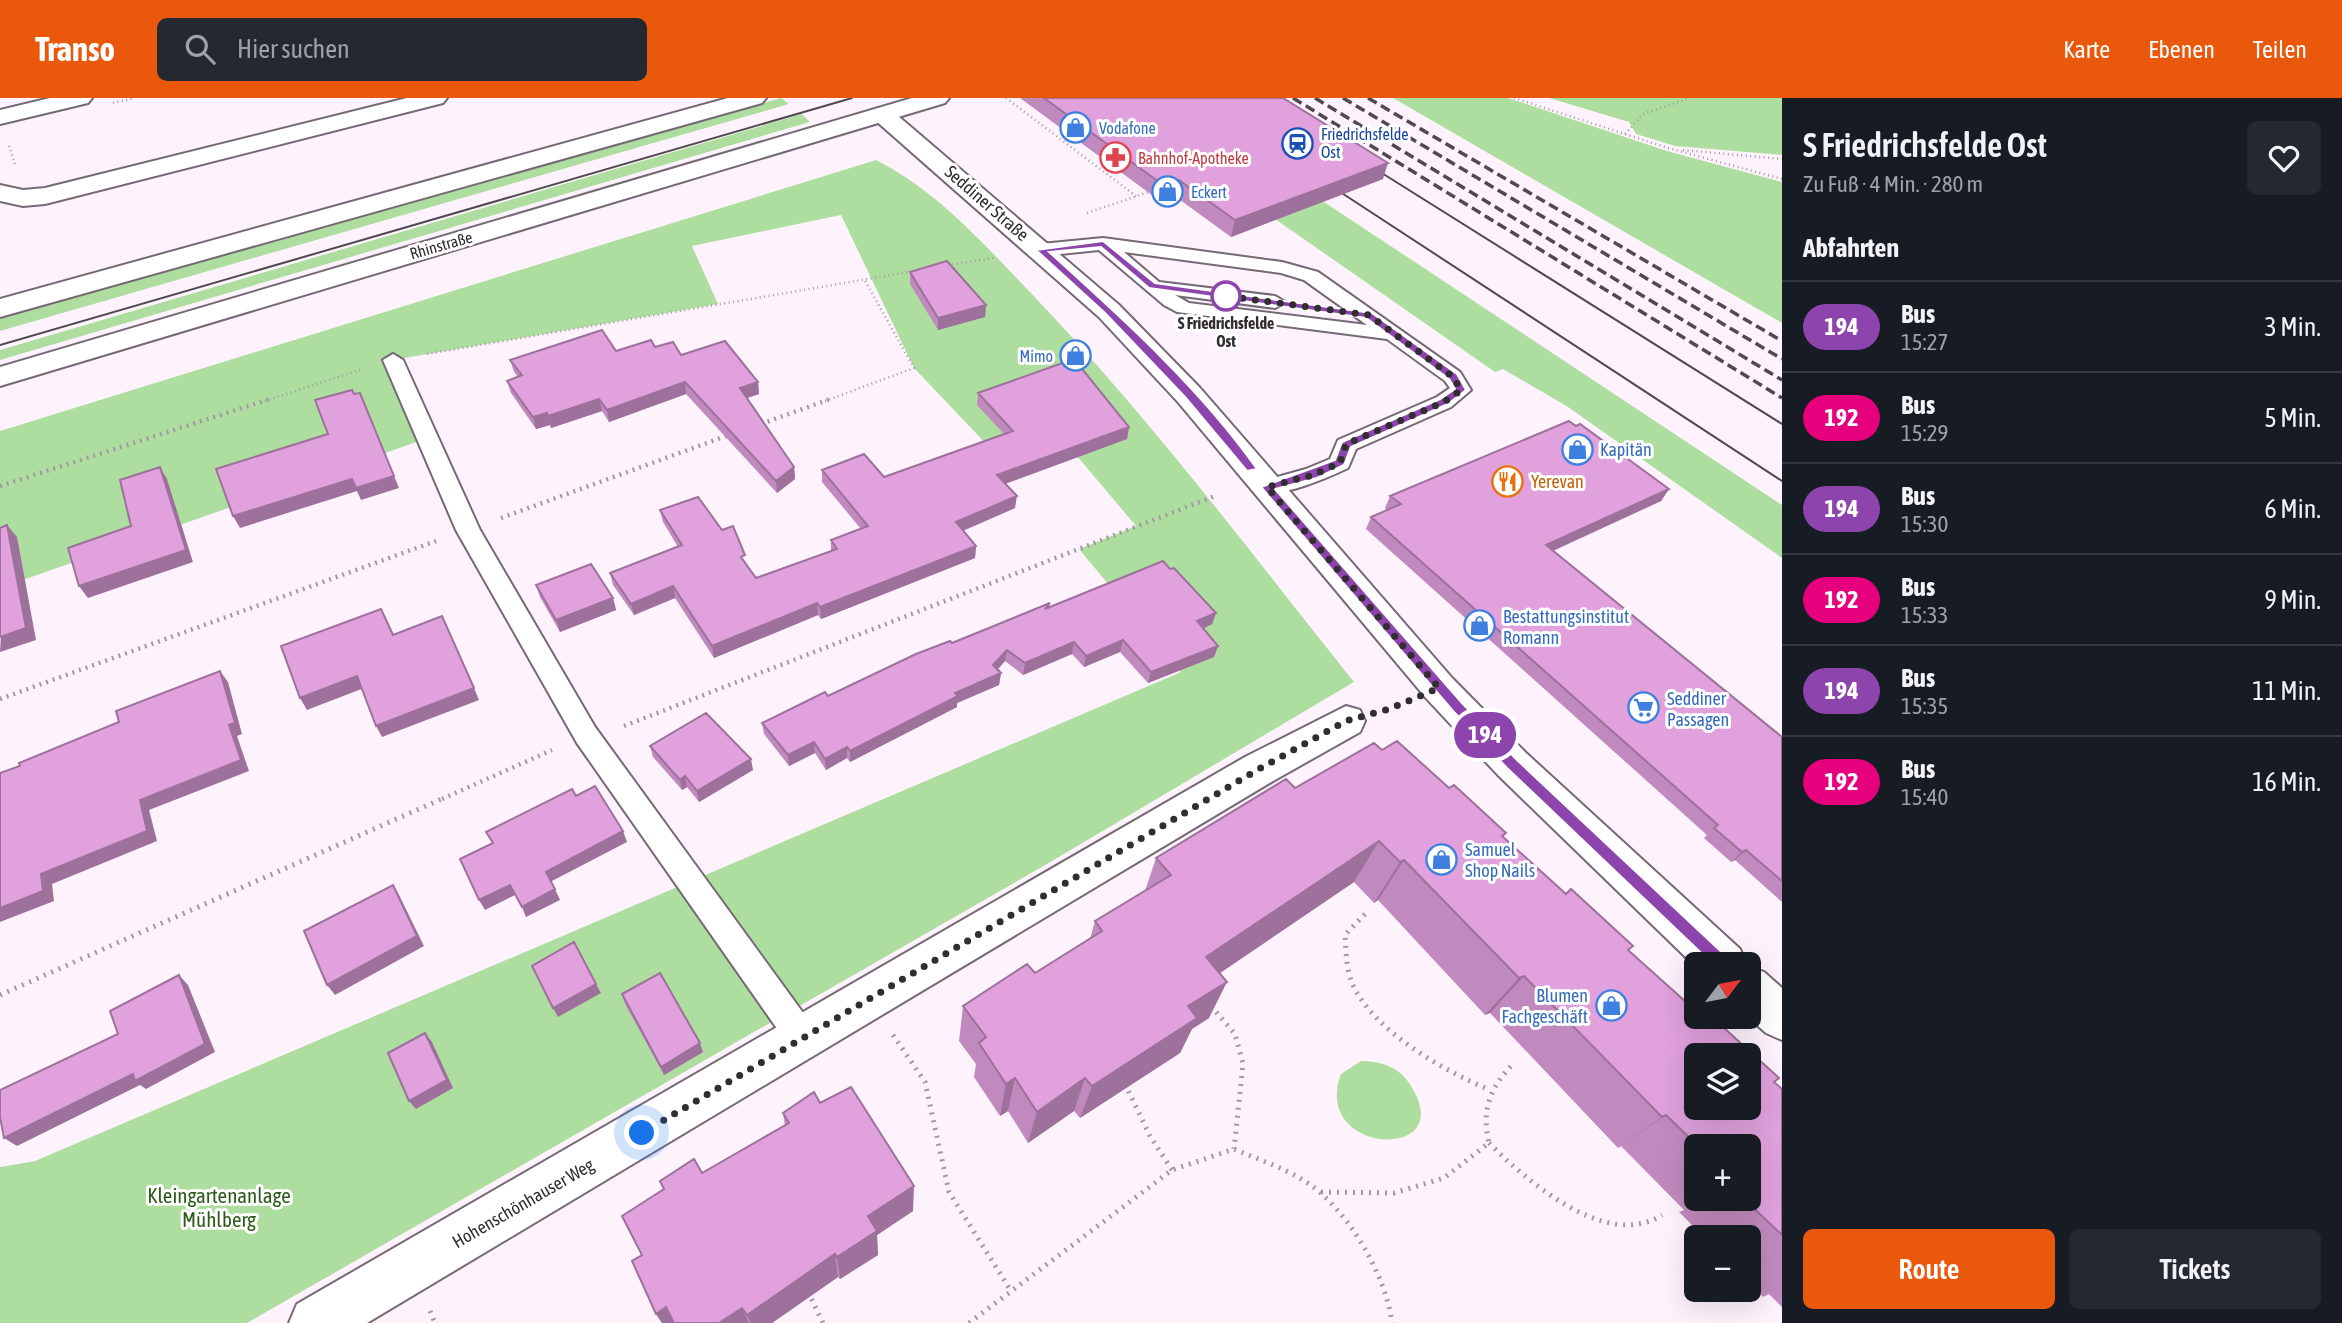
<!DOCTYPE html>
<html lang="de">
<meta charset="utf-8">
<style>
body{margin:0;font-family:"Asap Condensed",sans-serif;background:#242831;color:#f1f3f6;height:100vh;display:flex;flex-direction:column;font-size:26px;white-space:nowrap}
*{box-sizing:border-box;margin:0}
p{font-size:23px;color:#9ea1a6}
.icon{flex:none;width:38px;height:38px;fill:none;stroke:currentColor;stroke-width:2;stroke-linecap:round;stroke-linejoin:round}
.map{position:relative;flex:1;overflow:hidden}
.drawer{display:flex;flex-direction:column;background:#171b24;width:560px}
.drawer>*{flex:none}
.badge{padding:0 14px;border-radius:23px;font-size:24px;line-height:46px}
.needle{width:46px;rotate:58deg}
.tools{position:absolute;left:1684px;top:854px;display:grid;gap:14px}
.tools a{display:grid;place-items:center;width:77px;height:77px;border-radius:10px;background:#171b24;box-shadow:0 7px 28px #0002;font-size:35px}
.you{position:absolute;width:35px;height:35px;margin:-18px;border:5px solid #fff;border-radius:50%;background:#1a73e8;box-shadow:0 0 0 10px #1a73e833}
.map>.badge{position:absolute;translate:-50% -50%;box-shadow:0 0 0 4px #fff}
h2{padding:0 21px;font-size:26px;line-height:63px}
.round{display:grid;place-items:center;flex:none;width:74px;height:74px;border-radius:10px;background:#242831}
.headline{display:flex;align-items:center;justify-content:space-between;height:119px;padding:0 21px}
h1{font-size:33px;font-weight:600;line-height:52px}
.cta{display:flex;gap:14px;margin-top:auto;padding:14px 21px}
.cta a{flex:1;height:80px;border-radius:10px;background:#ea580c;color:#fff;font-size:28px;font-weight:600;line-height:80px;text-align:center}
.cta a+a{background:#242831;color:#f1f3f6}
ul{padding:0;list-style:none}
li{display:flex;align-items:center;gap:21px;height:91px;padding:0 21px;border-top:2px solid #363941}
li div{flex:1}
li b{display:block;font-size:26px}
li em{font-style:normal}
li .badge{min-width:77px;font-weight:700;text-align:center}
header{display:flex;align-items:center;gap:42px;box-sizing:border-box;height:98px;padding:0 35px;background:#ea580c;color:#fff}
header strong{font-size:33px}
nav{display:flex;gap:38px;margin-inline-start:auto;font-size:24px}
.search{width:490px;height:63px;background:#242831;display:flex;align-items:center;gap:18px;box-sizing:border-box;padding:0 24px;border-radius:10px;color:#9ea1a6;font-size:26px}
main{display:flex;flex:1;min-height:0}
.map>svg:first-child{display:block}
.green{fill:#aede9f}
.lines{fill:none;stroke-linecap:round;stroke-linejoin:round}
.service-casing{stroke:#756974;stroke-width:4}
.minor-casing{stroke:#756974;stroke-width:4}
.tertiary-casing{stroke:#756974;stroke-width:4}
.secondary-casing{stroke:#756974;stroke-width:4}
.path-far2{stroke:#a29aa1;stroke-width:2.5;stroke-dasharray:1 3.5;stroke-linecap:butt}
.path-far1{stroke:#a29aa1;stroke-width:4.5;stroke-dasharray:2 5;stroke-linecap:butt}
.path{stroke:#a29aa1;stroke-width:5;stroke-dasharray:2 6;stroke-linecap:butt}
.service{fill:#fff;fill-rule:evenodd}
.minor{fill:#fff;fill-rule:evenodd}
.tertiary{fill:#fff;fill-rule:evenodd}
.secondary{fill:#fff;fill-rule:evenodd}
.tram{stroke:#504a4f;stroke-width:2}
.rail{stroke:#504a4f;stroke-width:3.5;stroke-dasharray:10 5;stroke-linecap:butt}
.wall{fill:#c18abe;fill-rule:evenodd}
.shaded-wall{fill:#9d719b}
.building{fill:#e0a1dd;stroke:#9d719b;stroke-width:2;fill-rule:evenodd}
.line{fill:#8e44ad;stroke:#fff;stroke-width:2}
.walk{stroke:#322d31;stroke-width:7;stroke-dasharray:0 12.6}
.stop-dot{fill:#fff;stroke:#8e44ad;stroke-width:3.5}
.labels{text-anchor:middle;dominant-baseline:central;stroke-width:6;stroke-linejoin:round;paint-order:stroke}
.far-shop-label{font-size:16px;fill:#366cbe;stroke:#fff;text-anchor:start}
.far-transit-label{font-size:16px;fill:#164399;stroke:#fff;text-anchor:start}
.far-health-label{font-size:16px;fill:#be3a42;stroke:#fff;text-anchor:start}
.far-street-label{font-size:16px;fill:#322d31;stroke:#fff}
.far-stop-label{font-size:16px;font-weight:bold;fill:#322d31;stroke:#fff}
.street-label{font-size:18px;fill:#322d31;stroke:#fff}
.shop-label{font-size:18px;fill:#366cbe;stroke:#fff;text-anchor:start}
.food-label{font-size:18px;fill:#c56008;stroke:#fff;text-anchor:start}
.near-park-label{font-size:21px;fill:#2d5c1a;stroke:#fff}
</style>
<header>
<strong>Transo</strong>
<div class="search"><svg class="icon" aria-label="search" viewBox="0 0 24 24"><circle cx="10" cy="10" r="6"/><path d="M15 15l6 6"/></svg>Hier suchen</div>
<nav><a>Karte</a><a>Ebenen</a><a>Teilen</a></nav>
</header>
<main>
<div class="map">
<svg width="1782" height="1225" viewBox="0 0 1782 1225">
<rect width="100%" height="100%" fill="#fef3fd"/>
<path class="green" d="M781,0L789,6L0,233V219Z
M1101,0H1167L1782,407V460L1568,309L1503,271L1495,274Z
M1393,0H1508L1667,53L1782,84V225Z
M1549,0H1782V57L1675,48L1636,36L1629,24Z
M802,16L810,24L0,262V252Z
M876,62C936,92 983,145 1028,192C1146,315 1248,451 1354,584L1047,766L247,1225H0V1069L35,1063L1181,574L1079,451L1136,428L1055,332L991,351L914,270L841,117L692,148L718,206L393,262L428,340L0,490V333Z
M1361,963C1381,963 1400,969 1411,988C1460,1065 1310,1057 1341,976Z"/>
<g class="lines">
<defs>
<path id="service" d="M1103,140L1282,164L1318,174L1460,274L1471,292L1451,309L1356,351L1348,370C1327,380 1281,400 1259,394L1256,389L1259,384L1306,371L1330,361L1338,342L1437,299L1450,290L1445,283L1387,241L1177,214L1164,207L1099,152L1041,158L1032,152L1041,146ZM1124,154L1281,175L1304,182L1367,227L1189,205L1175,197L1275,210L1285,204L1275,198L1159,184Z
M393,256L403,262L480,432L595,629L814,930L819,941L814,952L803,956L792,952L577,645L456,432L383,262Z"/>
<path id="minor" d="M50,0H92L88,5L0,26V12Z
M407,0H447L443,5L45,106L23,108L0,103V87L23,92L45,90Z
M1346,608L1360,612L1365,623L1360,634L1273,683L367,1225H289L297,1206L1245,659Z"/>
<path id="tertiary" d="M883,10L891,12L1119,207L1200,290L1452,580L1526,655L1740,851L1746,866L1696,869L1498,677L1426,600L1178,304L1099,219L875,22L871,17L875,12Z
M1748,868L1764,874L1782,890V942L1766,935L1748,919Z"/>
<path id="secondary" d="M728,0H766L762,5L0,219V201Z
M912,0H949L945,5L0,288V269Z"/>
</defs>
<use href="#service" class="service-casing"/>
<use href="#minor" class="minor-casing"/>
<use href="#tertiary" class="tertiary-casing"/>
<use href="#secondary" class="secondary-casing"/>
<path class="path-far2" d="M1006,0L1136,98
M1514,0L1668,50L1782,81
M113,5L135,0
M1625,36L1643,16L1690,0
M9,48L15,66
M1683,52L1782,61
M1087,115L1152,93
M948,167L994,160
M427,256L915,173
M265,303L360,272
M825,303L914,270L864,181"/>
<path class="path-far1" d="M761,326L830,301
M0,388L270,301
M501,420L729,337
M0,601L436,443
M624,628L1215,398
M442,701L552,652"/>
<path class="path" d="M1365,816L1345,837C1346,853 1346,870 1352,885C1373,933 1444,973 1490,992
M0,897L446,699
M1211,908L1235,936L1243,966L1234,1051
M893,937L925,984L949,1094L1011,1193
M1125,986L1150,1038L1172,1072
M1489,1045C1526,1082 1606,1153 1662,1117
M1321,1094L1394,1095L1444,1080L1489,1045C1481,1012 1490,989 1514,965
M808,1194L823,1225
M430,1213L435,1225
M969,1225L1172,1072L1234,1051C1257,1061 1282,1069 1303,1082C1346,1108 1386,1176 1392,1225"/>
<use href="#service" class="service"/>
<use href="#minor" class="minor"/>
<use href="#tertiary" class="tertiary"/>
<use href="#secondary" class="secondary"/>
<path class="tram" d="M1369,67L1782,326
M1328,86L1782,383
M0,247L852,0"/>
<path class="rail" d="M1293,0L1782,300
M1315,0L1782,282
M1343,0L1782,261
M1368,0L1782,243"/>
</g>
<path class="wall" d="M1020,0H1283L1383,81L1231,139L1176,99L1160,103Z
M910,174L986,207L985,219L938,232L910,186Z
M655,249L681,257L758,284L759,296L747,300L794,369L795,381L777,395L686,296L609,324L602,313L551,330L550,327L536,331L511,295L507,283L518,279L514,274L510,262Z
M978,295L1129,329L1127,341L1005,386L1015,410L963,433L976,448L975,460L821,521L818,517L714,560L675,500L634,517L613,487L610,475L678,449L663,424L660,412L746,466L756,480L831,453V442L861,431L822,384V372L884,379L1004,336L977,307Z
M1669,391L1661,403L1553,453L1782,639V804L1735,762L1731,764L1704,740L1707,737L1366,431L1371,419L1387,412L1385,410L1390,398Z
M536,487L613,500L616,512L560,534L540,499Z
M1050,509L1216,515L1212,526L1203,531L1218,548L1214,559L1148,585L1120,554L1084,569L1072,556L1023,577L1005,563L997,572L1001,575L999,587L957,605V609L850,664L847,660L826,672L815,655L789,668L764,636L762,625L828,598L952,545Z
M650,648L753,672L699,704L687,689L682,692L653,659Z
M1382,652L1449,690L1506,735L1503,739L1703,920L1705,919L1782,991V1209L1769,1196L1763,1199L1748,1183V1139H1704L1679,1114L1684,1112L1621,1048L1618,1050L1490,915L1485,917L1378,802L1374,805L1354,784L1220,875L1209,920L1192,931L1180,955L1080,1020L1074,1013L1028,1045L1008,1013L1000,1018L974,979L976,966L959,943L963,908L1035,875L1090,841L1095,823L1145,793L1156,760L1295,690ZM1696,1048H1748V1101H1696Z
M622,896L703,954L664,977L625,906Z
M820,1005L913,1113L877,1137L878,1157L840,1181L838,1179L772,1225H662L656,1216L642,1157L664,1091L702,1075L785,1028L783,1015Z"/>
<path class="shaded-wall" d="M1388,65L1383,81L1231,139L1235,122Z
M1179,82L1176,99L1160,103L1163,87Z
M986,207L985,219L938,232V220Z
M685,284L686,296L609,324L607,312Z
M758,284L759,296L741,302L740,290Z
M360,295L399,390L361,402L357,393L240,430L233,418L352,381Z
M599,301L602,313L551,330L548,318Z
M547,315L550,327L536,331L533,319Z
M1129,329L1127,341L996,389L997,377Z
M160,369L167,381L193,464L88,500L79,488L186,452Z
M794,369L795,381L777,395L776,383Z
M1669,391L1661,403L1539,459L1546,447Z
M1017,398L1015,410L955,436L956,424Z
M7,427L17,439L36,542L0,554Z
M976,448L975,460L821,521L820,509Z
M673,488L675,500L634,517L631,506Z
M613,500L616,512L560,534L556,522Z
M817,505L818,517L714,560L712,548Z
M1216,515L1212,526L1194,535L1197,523Z
M1123,542L1120,554L1084,569L1086,558Z
M1074,544L1072,556L1023,577L1025,565Z
M1218,548L1214,559L1148,585L1151,574Z
M1007,552L1005,563L992,578L993,567Z
M220,573L228,584L242,636L237,638L249,673L149,712L157,743L52,786L54,803L0,824V810L41,776L140,702L229,627Z
M1001,575L999,587L957,605V609L850,664V653L955,595Z
M357,578L364,590L307,612L300,600Z
M474,590L479,602L382,639L376,628Z
M814,644L815,655L789,668L788,657Z
M847,649V660L826,672L825,661Z
M751,661L753,672L699,704L697,693Z
M685,678L687,689L682,692L680,682Z
M623,733L627,744L550,784L546,774Z
M1379,743L1354,784L1189,896L1206,859Z
M1746,752L1735,762L1731,764L1742,754Z
M1404,762L1378,802L1374,805L1400,764Z
M393,787L399,797L424,848L335,897L327,887Z
M510,787L515,797L485,812L479,802Z
M555,791L560,802L526,819L522,809Z
M179,877L188,887L215,954L146,991L140,987L17,1048L4,1040L133,976Z
M1524,878L1490,915L1485,917L1519,880Z
M1227,884L1209,920L1192,931L1180,955L1080,1020L1092,988L1188,908Z
M596,886L601,895L558,919L553,910Z
M425,935L432,944L453,990L416,1011L409,1003Z
M700,945L703,954L664,977L661,969Z
M1015,980L1008,1013L1000,1018L1006,986Z
M1085,980L1074,1013L1028,1045L1037,1014Z
M1666,1017L1621,1048L1618,1050L1662,1019Z
M914,1088L913,1113L877,1137L878,1157L840,1181L837,1159L868,1118Z
M835,1156L838,1179L772,1225H751L747,1217Z
M666,1209L676,1225H662L656,1216Z
M742,1210L749,1225H719Z"/>
<path class="building" d="M1044,0H1283L1388,65L1235,122L1179,82L1163,87Z
M947,163L986,207L938,220L910,174Z
M602,232L616,253L651,242L655,249L673,244L681,257L725,243L758,284L740,290L794,369L776,383L685,284L607,312L599,301L548,318L547,315L533,319L507,283L522,277L510,262Z
M1074,261L1129,329L997,377L1017,398L956,424L976,448L820,509L817,505L712,548L673,488L631,506L610,475L682,447L660,412L698,399L722,432L733,428L745,457L741,459L756,480L837,451L831,442L868,428L822,372L864,356L884,379L1013,333L978,295Z
M352,292L354,296L360,295L394,378L356,390L352,381L233,418L216,371L328,336L315,302Z
M1569,323L1576,328L1580,326L1669,391L1546,447L1782,639V783L1746,752L1742,754L1714,730L1718,727L1371,419L1401,406L1390,398Z
M160,369L186,452L79,488L68,450L131,428L120,382Z
M7,427L26,530L0,539V430Z
M1163,463L1170,471L1174,470L1216,515L1197,523L1218,548L1151,574L1123,542L1086,558L1074,544L1025,565L1007,552L993,567L1001,575L955,595L958,598L850,653L847,649L825,661L814,644L788,657L762,625L825,594L828,598L916,556L950,543L952,545L1050,505L1045,511Z
M591,466L613,500L556,522L536,487Z
M381,511L393,537L442,518L474,590L376,628L357,578L300,600L281,548Z
M220,573L235,625L229,627L241,662L140,702L147,733L41,776L43,793L0,810V675L20,668L19,665L119,624L116,613Z
M706,615L751,661L697,693L685,678L680,682L650,648Z
M1397,643L1449,690L1454,687L1506,735L1502,738L1566,796L1571,791L1633,848L1628,852L1696,913V919H1702L1704,920L1705,919H1712L1779,980L1774,984L1782,991V1137L1744,1101H1748V1048H1698L1666,1017L1662,1019L1524,878L1519,880L1404,762L1400,764L1379,743L1206,859L1227,884L1188,908L1197,920L1092,988L1085,980L1037,1014L1015,980L1006,986L979,945L986,939L963,908L1027,866L1035,875L1102,833L1095,823L1171,777L1156,760L1286,681L1295,690L1374,645L1382,652ZM1696,957H1748V1010H1696Z
M595,688L623,733L546,774L555,791L522,809L510,787L479,802L460,761L493,745L486,734L572,691L576,698Z
M393,787L417,838L327,887L304,833Z
M574,844L596,886L553,910L532,868Z
M660,875L700,945L661,969L622,896Z
M179,877L205,946L135,983L133,976L4,1040L0,1019V992L118,936L110,913Z
M425,935L447,982L409,1003L388,955Z
M851,989L914,1088L868,1118L877,1133L837,1159L835,1156L747,1217L742,1210L719,1225H674L666,1209L656,1216L632,1163L642,1157L622,1118L664,1091L660,1083L694,1061L702,1075L789,1025L783,1015L814,994L820,1005Z"/>
<path class="line" d="M1103,143L1155,185L1372,215L1457,276L1466,292L1448,306L1351,349L1344,367L1317,380L1275,391L1462,605L1517,662L1729,861V871H1718L1507,670L1453,613L1261,389L1335,362L1342,344L1440,301L1455,291L1449,281L1366,220L1149,190L1101,149L1049,154C1122,220 1200,290 1257,371L1247,373L1185,299L1105,215L1036,152Z"/>
<g class="lines">
<path class="walk" d="M642,1035L1259,671L1346,623L1389,611L1439,590L1267,389L1313,377L1340,365L1346,346L1444,304L1461,292L1453,279L1369,217L1226,198"/>
</g>
<defs>
<symbol id="shop-ring" viewBox="-11 -11 22 22"><circle r="9.5" fill="#fff" stroke="#3f7fe0" stroke-width="1.5"/><path d="M-5-2.5h2.3a2.7 3.5 0 0 1 5.4 0H5L5.5 6h-11ZM-1.5-2.5h3a1.5 2.3 0 0 0-3 0Z" fill="#3f7fe0"/></symbol>
<symbol id="station-ring" viewBox="-11 -11 22 22"><circle r="9.5" fill="#fff" stroke="#1a4fb4" stroke-width="1.5"/><path d="M-3-6H3Q5-6 5-4V2Q5 4 3 4L4.5 6H3L1.5 4h-3L-3 6H-4.5L-3 4Q-5 4-5 2V-4Q-5-6-3-6ZM-3.5-4v3h7v-3ZM-3.5 1v1.5H-2V1ZM2 1v1.5H3.5V1Z" fill="#1a4fb4"/></symbol>
<symbol id="pharmacy-ring" viewBox="-11 -11 22 22"><circle r="9.5" fill="#fff" stroke="#e0444e" stroke-width="1.5"/><path d="M-2-6h4v4h4v4h-4v4h-4v-4h-4v-4h4Z" fill="#e0444e"/></symbol>
<symbol id="restaurant-ring" viewBox="-11 -11 22 22"><circle r="9.5" fill="#fff" stroke="#e8710a" stroke-width="1.5"/><path d="M-5-6h1v4h1v-4h1v4h1v-4h1v5L-1.5 .5V6h-2V.5L-5-1ZM5-6V6H3V1.5H1.5Q1.5-4 5-6Z" fill="#e8710a"/></symbol>
<symbol id="supermarket-ring" viewBox="-11 -11 22 22"><circle r="9.5" fill="#fff" stroke="#3f7fe0" stroke-width="1.5"/><path d="M-6-5.5h2.5l.6 2H6L4.5 2H-2.5L-4.4-4H-6ZM-1.5 3.2a1.3 1.3 0 1 0 .1 0ZM3 3.2a1.3 1.3 0 1 0 .1 0Z" fill="#3f7fe0"/></symbol>
</defs>
<g fill-rule="evenodd">
<use href="#shop-ring" x="1058" y="12" width="35" height="35"/>
<use href="#station-ring" x="1280" y="28" width="35" height="35"/>
<use href="#pharmacy-ring" x="1098" y="42" width="35" height="35"/>
<use href="#shop-ring" x="1150" y="76" width="35" height="35"/>
<use href="#shop-ring" x="1058" y="240" width="35" height="35"/>
<use href="#shop-ring" x="1560" y="334" width="35" height="35"/>
<use href="#restaurant-ring" x="1490" y="366" width="35" height="35"/>
<use href="#shop-ring" x="1462" y="510" width="35" height="35"/>
<use href="#supermarket-ring" x="1626" y="592" width="35" height="35"/>
<use href="#shop-ring" x="1424" y="744" width="35" height="35"/>
<use href="#shop-ring" x="1594" y="890" width="35" height="35"/>
</g>
<circle class="stop-dot" cx="1226" cy="198" r="14"/>
<g class="labels">
<g class="far-shop-label">
<text x="1099" y="30">Vodafone</text>
<text x="1191" y="94">Eckert</text>
<text x="1053" y="258" text-anchor="end">Mimo</text>
</g>
<g class="far-transit-label">
<text x="1321" y="36">Friedrichsfelde<tspan x="1321" dy="18">Ost</tspan></text>
</g>
<g class="far-health-label">
<text x="1138" y="60">Bahnhof-Apotheke</text>
</g>
<g class="far-street-label">
<text transform="translate(441 147) rotate(-16)">Rhinstraße</text>
</g>
<g class="far-stop-label">
<text x="1226" y="225">S Friedrichsfelde<tspan x="1226" dy="18">Ost</tspan></text>
</g>
<g class="street-label">
<text transform="translate(987 105) rotate(41)">Seddiner Straße</text>
<text transform="translate(523 1105) rotate(-30)">Hohenschönhauser Weg</text>
</g>
<g class="shop-label">
<text x="1600" y="351">Kapitän</text>
<text x="1503" y="518">Bestattungsinstitut<tspan x="1503" dy="21">Romann</tspan></text>
<text x="1667" y="600">Seddiner<tspan x="1667" dy="21">Passagen</tspan></text>
<text x="1465" y="751">Samuel<tspan x="1465" dy="21">Shop Nails</tspan></text>
<text x="1588" y="897" text-anchor="end">Blumen<tspan x="1588" dy="21">Fachgeschäft</tspan></text>
</g>
<g class="food-label">
<text x="1531" y="383">Yerevan</text>
</g>
<g class="near-park-label">
<text x="219" y="1097">Kleingartenanlage<tspan x="219" dy="24">Mühlberg</tspan></text>
</g>
</g>
</svg>
<div class="tools">
<a><svg class="needle" viewBox="-14 -14 28 28"><path d="M0-13l5 13h-10z" fill="#e53935"/><path d="M0 13l5-13h-10z" fill="#9ea1a6"/></svg></a>
<a><svg class="icon" aria-label="layers" viewBox="0 0 24 24"><path d="M12 4l9 5-9 5-9-5zM3 14l9 5 9-5"/></svg></a>
<a>+</a>
<a>−</a>
</div>
<div class="you" style="left:642px;top:1035px"></div>
<b class="badge" style="left:1485px;top:637px;background:#8e44ad;color:#fff">194</b>
</div>
<section class="drawer">
<div class="headline"><div><h1>S Friedrichsfelde Ost</h1><p>Zu Fuß · 4 Min. · 280 m</p></div><a class="round"><svg class="icon" aria-label="heart" viewBox="0 0 24 24"><path d="M12 20l-8-8c-3-5 5-10 8-4 3-6 11-1 8 4z"/></svg></a></div>
<h2>Abfahrten</h2>
<ul>
<li><span class="badge" style="background:#8e44ad;color:#fff">194</span><div><b>Bus</b><p>15:27</p></div><em>3 Min.</em></li>
<li><span class="badge" style="background:#e6007e;color:#fff">192</span><div><b>Bus</b><p>15:29</p></div><em>5 Min.</em></li>
<li><span class="badge" style="background:#8e44ad;color:#fff">194</span><div><b>Bus</b><p>15:30</p></div><em>6 Min.</em></li>
<li><span class="badge" style="background:#e6007e;color:#fff">192</span><div><b>Bus</b><p>15:33</p></div><em>9 Min.</em></li>
<li><span class="badge" style="background:#8e44ad;color:#fff">194</span><div><b>Bus</b><p>15:35</p></div><em>11 Min.</em></li>
<li><span class="badge" style="background:#e6007e;color:#fff">192</span><div><b>Bus</b><p>15:40</p></div><em>16 Min.</em></li>
</ul>
<div class="cta"><a>Route</a><a>Tickets</a></div>
</section>
</main>
